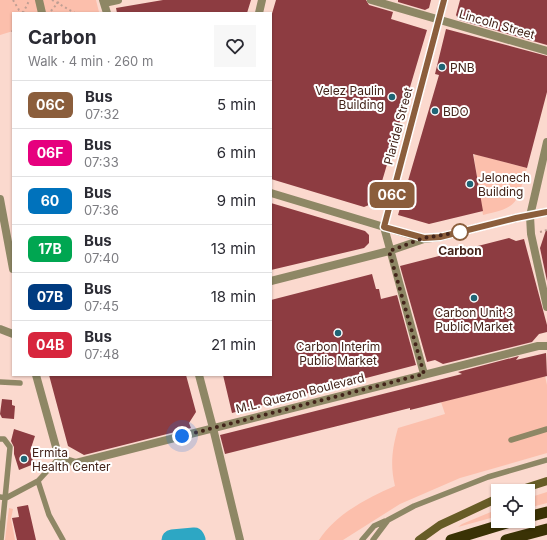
<!DOCTYPE html>
<meta charset="utf-8">
<style>
body{margin:0;font-family:Inter,sans-serif;background:#f7f7f7;color:#2b2b33;height:100vh;display:flex;flex-direction:column;font-size:15px;white-space:nowrap}
*{box-sizing:border-box;margin:0}
p{font-size:13px;color:#7c7c81}
.icon{flex:none;width:22px;height:22px;fill:none;stroke:currentColor;stroke-width:2;stroke-linecap:round;stroke-linejoin:round}
.map{position:relative;flex:1;overflow:hidden}
.panel{position:absolute;left:12px;top:12px;width:260px;height:364px;display:flex;flex-direction:column;background:#fff;border-radius:0px;box-shadow:0 1px 3px #0004}
.panel>*{flex:none}
.badge{padding:0 8px;border-radius:6px;font-size:14px;line-height:26px}
.buttons{position:absolute;left:491px;top:484px;display:grid;gap:8px}
.buttons a{display:grid;place-items:center;width:44px;height:44px;border-radius:0px;background:#fff;box-shadow:0 1px 3px #0004;font-size:20px}
.you{position:absolute;width:20px;height:20px;margin:-10px;border:3px solid #fff;border-radius:50%;background:#1a73e8;box-shadow:0 0 0 6px #1a73e833}
.map>.badge{position:absolute;translate:-50% -50%;box-shadow:0 0 0 2px #fff}
.round{display:grid;place-items:center;flex:none;width:42px;height:42px;border-radius:0px;background:#f7f7f7}
.headline{display:flex;align-items:center;justify-content:space-between;height:68px;padding:0 16px}
h1{font-size:19px;font-weight:700;line-height:30px}
ul{padding:0;list-style:none}
li{display:flex;align-items:center;gap:12px;height:48px;padding:0 16px;border-top:1px solid #e1e1e2}
li div{flex:1}
li b{display:block;font-size:15px}
li em{font-style:normal}
li .badge{min-width:44px;font-weight:700;text-align:center}
.map>svg:first-child{display:block}
.green{fill:#fcbfac}
.lines{fill:none;stroke-linecap:round;stroke-linejoin:round}
.river{stroke:#2da7c4;stroke-width:21}
.building{fill:#8d3c41}
.path{stroke:#bf9e93;stroke-width:2;stroke-dasharray:2 3;stroke-linecap:butt}
.service{stroke:#8e8765;stroke-width:5.5}
.pedestrian{stroke:#8e8765;stroke-width:8}
.minor{stroke:#8e8765;stroke-width:8}
.tertiary{stroke:#8e8765;stroke-width:8}
.secondary{stroke:#675c26;stroke-width:8}
.trunk{stroke:#3a3205;stroke-width:11}
.line-casing{stroke:#fff;stroke-width:9}
.line{stroke:#8b5e3c;stroke-width:6}
.walk{stroke:#43241a;stroke-width:4;stroke-dasharray:0 7.2}
.poi-dot{fill:#1f6475;stroke:#fff;stroke-width:1.5}
.stop-dot{fill:#fff;stroke:#8b5e3c;stroke-width:2}
.labels{text-anchor:middle;dominant-baseline:central;stroke-width:4;stroke-linejoin:round;paint-order:stroke}
.street-label{font-size:12px;fill:#43241a;stroke:#fff}
.poi-label{font-size:12px;fill:#43241a;stroke:#fff;text-anchor:start}
.stop-label{font-size:12px;font-weight:bold;fill:#43241a;stroke:#fff}
</style>
<div class="map">
<svg width="547" height="540" viewBox="0 0 547 540">
<rect width="100%" height="100%" fill="#fbd9ce"/>
<path class="green" d="M0,0H96L99,12L13,13V31L0,35Z
M475,154L527,168C516,202 521,207 483,215L474,157Z
M545,376L547,385V453L460,478L400,504L343,540H319C336,514 367,498 395,486C390,465 392,449 398,428L445,414L441,402Z
M547,492V503L528,508V498Z
M9,508L13,509L11,519L15,540H5Z
M498,509V516L458,527L462,524Z"/>
<g class="lines">
<path class="river" d="M172,540L194,538L195,540"/>
</g>
<path class="building" d="M163,0H251L247,13H117L116,8Z
M276,0H366L369,5L393,12L391,19L427,30L380,188L375,199L369,205L364,207L271,179V17Z
M398,0H431L429,8L425,10L398,2Z
M460,0H547V45L459,20L456,15Z
M446,29L547,56V92L527,168L473,154L483,211L429,224L398,215L439,75L435,74Z
M271,203L365,231L369,235V243L364,248L271,270Z
M546,230L547,231V281L540,248Z
M509,238L516,241L524,239L547,325V332L539,334L532,342L443,364L435,360L427,362L400,266Z
M372,274L376,289H379L381,299L397,295L416,365L232,413L223,375H271V300Z
M546,353L547,376L410,410V408L225,454L220,435L462,374L458,372L519,356L516,360Z
M49,375H186L196,412L189,423L191,428L84,455L68,446Z
M2,399L12,400V405L15,406L14,419L2,418L0,414Z
M14,429L35,436L30,451L34,464L19,470L14,454V447L11,441Z
M28,505L36,540H17L12,518L19,517L17,507Z"/>
<g class="lines">
<path class="path" d="M13,0L19,10L24,13
M52,0L75,13
M51,11L60,0
M23,13L29,1
M12,32L13,30
M540,232L547,230"/>
<path class="service" d="M0,382L20,383
M0,439H4L10,447L1,540
M511,440L547,429
M38,481L49,515L63,540
M0,497L6,498L38,481L59,458
M362,540L374,526L385,521
M373,540L388,520L414,506L488,477L547,460"/>
<path class="pedestrian" d="M39,0L42,13"/>
<path class="minor" d="M0,329L13,334
M213,428L240,540"/>
<path class="tertiary" d="M103,0L107,13
M371,0L547,51
M104,3L118,0
M259,13L262,0
M547,142L530,216L531,234L547,307
M271,193L424,239
M0,199L13,269
M271,281L389,251L424,239L440,237L516,218L547,212
M424,374L384,227L444,0
M36,375L59,458L76,463L538,346H547
M199,375L213,428"/>
<path class="secondary" d="M516,491L547,481
M419,540L440,525L498,498"/>
<path class="trunk" d="M528,517L547,512
M451,540L513,521
M506,540L547,529"/>
</g>
<g class="lines">
<defs>
<path id="line" d="M444,0L384,227L424,238L440,237L516,218L547,212"/>
</defs>
<use href="#line" class="line-casing"/>
<use href="#line" class="line"/>
<path class="walk" d="M182,436L424,374L389,251L424,238L460,232"/>
</g>
<g class="poi-dot">
<circle cx="442" cy="67" r="4"/>
<circle cx="392" cy="97" r="4"/>
<circle cx="435" cy="111" r="4"/>
<circle cx="470" cy="184" r="4"/>
<circle cx="474" cy="298" r="4"/>
<circle cx="338" cy="333" r="4"/>
<circle cx="24" cy="459" r="4"/>
</g>
<circle class="stop-dot" cx="460" cy="232" r="8"/>
<g class="labels">
<g class="street-label">
<text transform="translate(497 24) rotate(16)">Lincoln Street</text>
<text transform="translate(398 126) rotate(-75)">Plaridel Street</text>
<text transform="translate(300 393) rotate(-14)">M.L. Quezon Boulevard</text>
</g>
<g class="poi-label">
<text x="450" y="67">PNB</text>
<text x="384" y="90" text-anchor="end">Velez Paulin<tspan x="384" dy="14">Building</tspan></text>
<text x="443" y="111">BDO</text>
<text x="478" y="177">Jelonech<tspan x="478" dy="14">Building</tspan></text>
<text x="474" y="312" text-anchor="middle">Carbon Unit 3<tspan x="474" dy="14">Public Market</tspan></text>
<text x="338" y="346" text-anchor="middle">Carbon Interim<tspan x="338" dy="14">Public Market</tspan></text>
<text x="32" y="452">Ermita<tspan x="32" dy="14">Health Center</tspan></text>
</g>
<g class="stop-label">
<text x="460" y="250">Carbon</text>
</g>
</g>
</svg>
<div class="buttons">
<a><svg class="icon" aria-label="locate" viewBox="0 0 24 24"><circle cx="12" cy="12" r="6"/><path d="M12 2v4M12 18v4M2 12h4M18 12h4"/></svg></a>
</div>
<div class="you" style="left:182px;top:436px"></div>
<b class="badge" style="left:392px;top:195px;background:#8b5e3c;color:#fff">06C</b>
<section class="panel">
<div class="headline"><div><h1>Carbon</h1><p>Walk · 4 min · 260 m</p></div><a class="round"><svg class="icon" aria-label="heart" viewBox="0 0 24 24"><path d="M12 20l-8-8c-3-5 5-10 8-4 3-6 11-1 8 4z"/></svg></a></div>
<ul>
<li><span class="badge" style="background:#8b5e3c;color:#fff">06C</span><div><b>Bus</b><p>07:32</p></div><em>5 min</em></li>
<li><span class="badge" style="background:#e6007e;color:#fff">06F</span><div><b>Bus</b><p>07:33</p></div><em>6 min</em></li>
<li><span class="badge" style="background:#0072bc;color:#fff">60</span><div><b>Bus</b><p>07:36</p></div><em>9 min</em></li>
<li><span class="badge" style="background:#00a651;color:#fff">17B</span><div><b>Bus</b><p>07:40</p></div><em>13 min</em></li>
<li><span class="badge" style="background:#003b80;color:#fff">07B</span><div><b>Bus</b><p>07:45</p></div><em>18 min</em></li>
<li><span class="badge" style="background:#d7263d;color:#fff">04B</span><div><b>Bus</b><p>07:48</p></div><em>21 min</em></li>
</ul>
</section>
</div>
